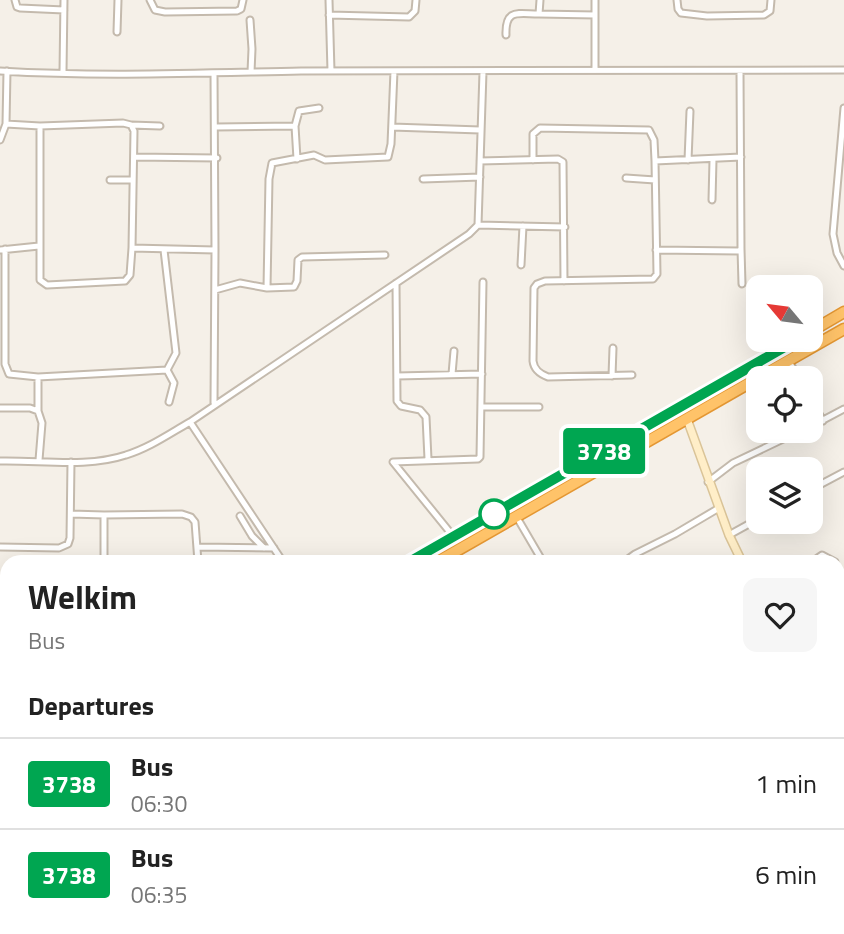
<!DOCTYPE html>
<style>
body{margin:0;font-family:"Titillium Web",sans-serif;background:#f6f6f6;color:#222;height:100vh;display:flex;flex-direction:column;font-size:26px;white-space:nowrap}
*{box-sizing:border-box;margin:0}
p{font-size:23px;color:#767676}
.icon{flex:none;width:38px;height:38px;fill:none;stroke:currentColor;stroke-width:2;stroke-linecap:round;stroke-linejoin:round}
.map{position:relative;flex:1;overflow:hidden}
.panel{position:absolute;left:0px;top:555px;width:845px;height:380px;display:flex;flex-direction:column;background:#fff;border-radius:21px 21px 0 0;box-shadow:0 7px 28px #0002}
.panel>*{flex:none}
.badge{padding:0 14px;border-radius:5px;font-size:24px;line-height:46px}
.needle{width:46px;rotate:299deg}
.fabs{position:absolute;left:746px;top:275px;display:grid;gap:14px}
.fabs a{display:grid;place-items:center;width:77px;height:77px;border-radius:14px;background:#fff;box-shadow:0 7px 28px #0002;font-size:35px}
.map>.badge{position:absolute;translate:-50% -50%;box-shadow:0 0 0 4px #fff}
h2{padding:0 28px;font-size:26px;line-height:63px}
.round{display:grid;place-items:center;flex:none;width:74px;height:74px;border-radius:14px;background:#f6f6f6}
.overview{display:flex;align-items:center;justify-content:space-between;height:119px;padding:0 28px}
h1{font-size:33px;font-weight:700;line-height:52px}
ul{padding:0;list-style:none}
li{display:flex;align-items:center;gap:21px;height:91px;padding:0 28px;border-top:2px solid #e0e0e0}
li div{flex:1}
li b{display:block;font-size:26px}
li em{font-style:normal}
li .badge{min-width:77px;font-weight:700;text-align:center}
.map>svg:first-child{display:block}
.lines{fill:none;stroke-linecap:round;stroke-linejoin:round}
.street-casing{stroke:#c4baad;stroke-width:9}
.secondary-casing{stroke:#dac498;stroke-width:10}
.highway-casing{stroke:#e49733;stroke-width:13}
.street{stroke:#fff;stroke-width:5}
.secondary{stroke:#ffeec8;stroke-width:7}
.highway{stroke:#ffc369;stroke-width:10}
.line-casing{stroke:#fff;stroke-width:16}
.line{stroke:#00a651;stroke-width:10}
.stop-dot{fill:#fff;stroke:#00a651;stroke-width:3.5}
</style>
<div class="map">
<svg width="844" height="934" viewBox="0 0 844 934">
<rect width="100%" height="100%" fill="#f5f0e8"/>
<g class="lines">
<defs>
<path id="street" d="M15,0L17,7L20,8L64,10
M150,0L155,10L165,12L237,11L241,9L243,0
M329,0L331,71
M540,0L539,14L595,15
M595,0V70
M677,0L678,9L681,13L707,16L764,15L770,11L771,0
M329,15L409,17L415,11L416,0
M250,20L252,49L251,72
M117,32L118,0
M506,35C505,8 518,14 539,14
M0,71C100,77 201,73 301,71L844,70
M63,72L64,0
M844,108L833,234L837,253L844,266
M6,124L40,126L123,123L131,125L134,131L132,248
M131,125L160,126
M40,126V280L47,285L125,281L130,275L132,248L215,250L214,73
M295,126L299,111L319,108
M216,127L295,126L297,159
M392,127L480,130
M0,140L6,124L7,71
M134,157L217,158
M533,160V134L540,128L649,130L654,140L655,161
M688,160L690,111
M480,161L558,159L563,162L564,281
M626,178L655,180
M423,179L480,177
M110,180H133
M712,200L713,160
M478,225L565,227
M5,249V364L9,374L38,377L167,370
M741,249L742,284
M0,250L39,246
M164,250L176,353L167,370L174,383L169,402
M656,250L739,251L741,249L740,72
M521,265L523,226
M396,283L397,401L401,406L420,410L426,417L428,459
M267,288L269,179L272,163L314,155L325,160L388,157L391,144L394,71
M215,290L240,283L267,288L294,287L297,281L298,260L302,257L385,255
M788,360L799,378
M452,374L454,351
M632,375L548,377C540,374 534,370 533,361L534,288L537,284L545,281L653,279L657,274L655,161L741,157
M397,376L482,374
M612,376L613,348
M38,377V411L42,423L39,460
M810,398L823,421
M214,403L215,250
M482,407H539
M0,408H30L38,411
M190,422L283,562
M810,427L844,409
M0,461C41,460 87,468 126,455C149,448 169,434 190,422L469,234L478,225L483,72
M708,482L733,463L802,430
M810,490L844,472
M71,514L104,515
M240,516L252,536L264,548
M519,521L543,562
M729,535L758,519
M453,536L393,462L478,459L480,457L483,282
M0,547L59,548L68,544L70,538L71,462
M199,547L274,548
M635,554L675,534L719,508
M104,562V515L182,514L191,517L195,522L198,562
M624,562L635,554L639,562
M812,562L822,555L835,562
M838,626L844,630
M0,641H7
M838,798L844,790
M0,799L7,800
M342,928L345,934
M449,928L452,934
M509,928L513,934
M566,932L567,934
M141,934L144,928
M210,934L221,928
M710,934L714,928
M772,934L775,928"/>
<path id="secondary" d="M687,419L729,535L742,562
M838,838L844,854"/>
<path id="highway" d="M810,332L844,312
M758,378L844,329
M409,562L797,340
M437,562L758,378
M0,842L7,835
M0,859L7,853"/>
</defs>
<use href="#street" class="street-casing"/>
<use href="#secondary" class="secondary-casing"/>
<use href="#highway" class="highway-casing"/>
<use href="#street" class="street"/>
<use href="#secondary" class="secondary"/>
<use href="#highway" class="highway"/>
</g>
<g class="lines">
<defs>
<path id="line" d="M409,562L797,340"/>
</defs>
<use href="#line" class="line-casing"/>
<use href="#line" class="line"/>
</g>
<circle class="stop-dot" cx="494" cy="514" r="14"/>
</svg>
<div class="fabs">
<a><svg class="needle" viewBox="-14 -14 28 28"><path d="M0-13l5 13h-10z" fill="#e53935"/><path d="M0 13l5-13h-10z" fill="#767676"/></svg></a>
<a><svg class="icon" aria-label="locate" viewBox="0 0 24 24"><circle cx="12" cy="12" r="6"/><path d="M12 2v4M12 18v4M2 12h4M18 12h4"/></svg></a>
<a><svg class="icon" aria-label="layers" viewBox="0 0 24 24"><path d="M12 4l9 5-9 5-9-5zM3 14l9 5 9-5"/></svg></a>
</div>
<b class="badge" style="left:604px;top:451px;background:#00a651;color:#fff">3738</b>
<section class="panel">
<div class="overview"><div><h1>Welkim</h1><p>Bus</p></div><a class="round"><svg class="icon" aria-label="heart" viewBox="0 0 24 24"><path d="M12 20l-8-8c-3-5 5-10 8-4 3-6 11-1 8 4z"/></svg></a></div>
<h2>Departures</h2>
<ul>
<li><span class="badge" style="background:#00a651;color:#fff">3738</span><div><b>Bus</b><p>06:30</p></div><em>1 min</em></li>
<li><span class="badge" style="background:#00a651;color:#fff">3738</span><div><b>Bus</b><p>06:35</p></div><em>6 min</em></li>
</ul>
</section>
</div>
